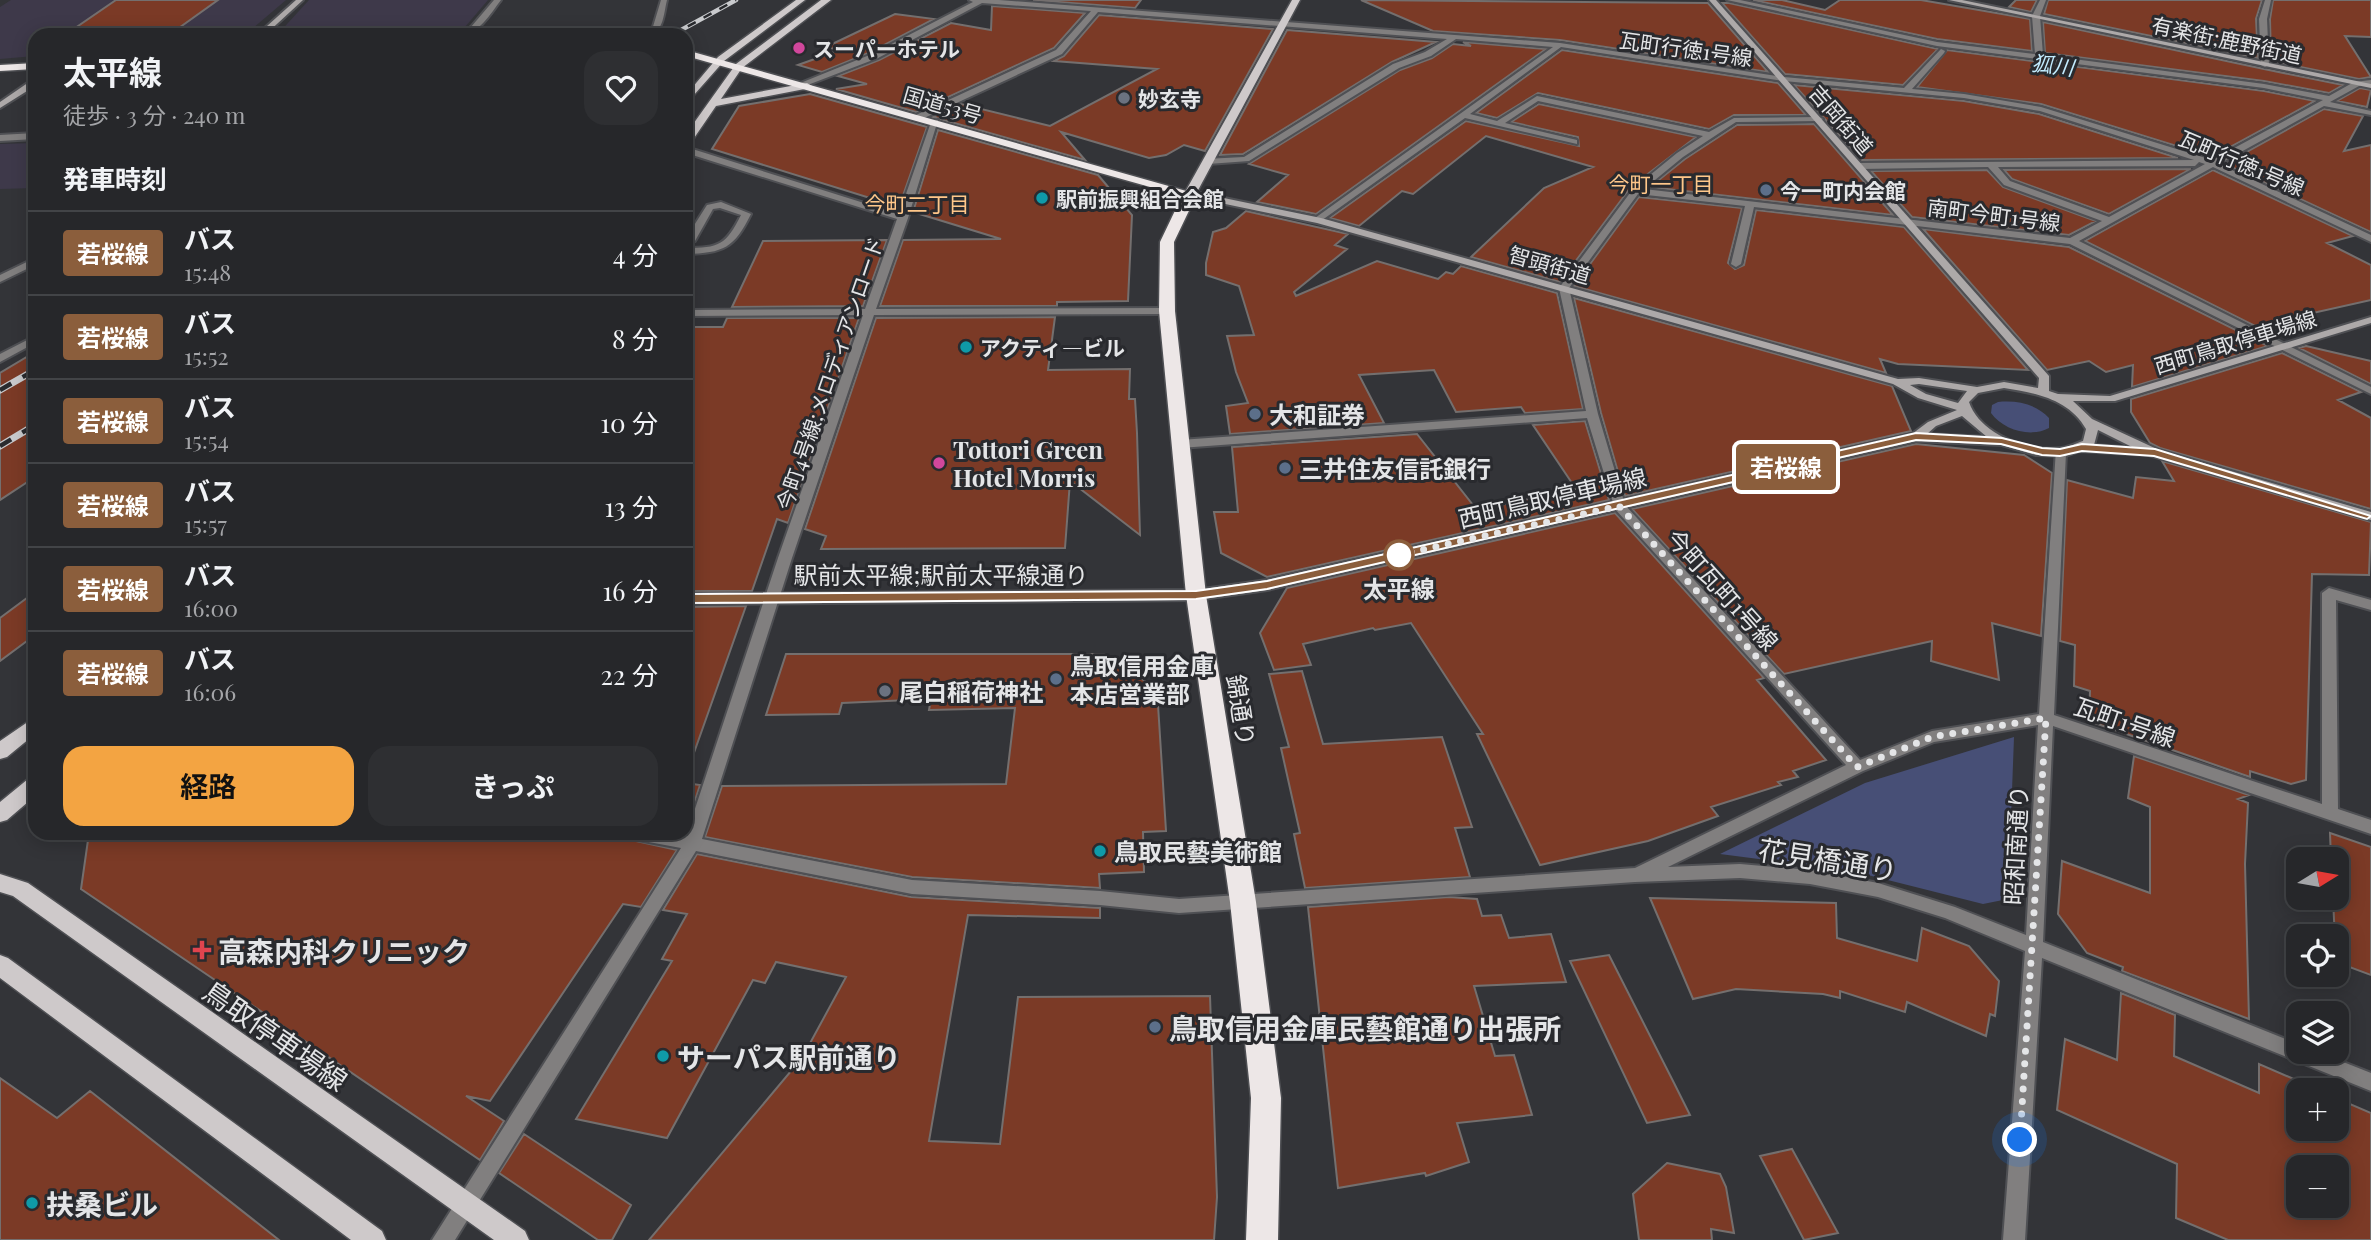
<!DOCTYPE html>
<html lang="ja">
<meta charset="utf-8">
<style>
body{margin:0;font-family:"Playfair Display","Noto Sans JP",serif;background:#2e2f32;color:#f1f3f6;height:100vh;display:flex;flex-direction:column;font-size:26px;white-space:nowrap}
*{box-sizing:border-box;margin:0}
p{font-size:23px;color:#a4a5a8}
.icon{flex:none;width:38px;height:38px;fill:none;stroke:currentColor;stroke-width:2;stroke-linecap:round;stroke-linejoin:round}
.map{position:relative;flex:1;overflow:hidden}
.side{position:absolute;left:28px;top:28px;width:665px;height:812px;display:flex;flex-direction:column;background:#26272a;border-radius:21px;box-shadow:0 4px 18px #0003,0 0 0 2px #424447}
.side>*{flex:none}
.badge{padding:0 14px;border-radius:5px;font-size:24px;line-height:46px}
.needle{width:46px;rotate:79deg}
.fabs{position:absolute;left:2286px;top:847px;display:grid;gap:14px}
.fabs a{display:grid;place-items:center;width:63px;height:63px;border-radius:14px;background:#26272a;box-shadow:0 4px 18px #0003,0 0 0 2px #424447;font-size:35px}
.you{position:absolute;width:35px;height:35px;margin:-18px;border:5px solid #fff;border-radius:50%;background:#1a73e8;box-shadow:0 0 0 10px #1a73e833}
.map>.badge{position:absolute;translate:-50% -50%;box-shadow:0 0 0 4px #fff}
h2{padding:0 35px;font-size:26px;line-height:63px}
.round{display:grid;place-items:center;flex:none;width:74px;height:74px;border-radius:21px;background:#2e2f32}
.summary{display:flex;align-items:center;justify-content:space-between;height:119px;padding:0 35px}
h1{font-size:33px;font-weight:700;line-height:52px}
.cta{display:flex;gap:14px;margin-top:auto;padding:14px 35px}
.cta a{flex:1;height:80px;border-radius:21px;background:#f3a442;color:#111;font-size:28px;font-weight:700;line-height:80px;text-align:center}
.cta a+a{background:#2e2f32;color:#f1f3f6}
ul{padding:0;list-style:none}
li{display:flex;align-items:center;gap:21px;height:84px;padding:0 35px;border-top:2px solid #424447}
li div{flex:1}
li b{display:block;font-size:26px}
li em{font-style:normal}
li .badge{min-width:77px;font-weight:700;text-align:center}
.map>svg:first-child{display:block}
.commercial{fill:#3e394a}
.green{fill:#474f76}
.water{fill:#031d28}
.building{fill:#7b3a26;stroke:#746f6e;stroke-width:2;fill-rule:evenodd}
.lines{fill:none;stroke-linecap:round;stroke-linejoin:round}
.lane-casing{stroke:#4f5054;stroke-width:4}
.street-casing{stroke:#4f5054;stroke-width:4}
.secondary-casing{stroke:#4f5054;stroke-width:4}
.primary-casing{stroke:#4f5054;stroke-width:3}
.highway-casing{stroke:#4f5054;stroke-width:3}
.lane{fill:#817f7f;fill-rule:evenodd}
.street{fill:#817f7f;fill-rule:evenodd}
.secondary{fill:#ada9a9;fill-rule:evenodd}
.primary{fill:#cec9ca;fill-rule:evenodd}
.highway{fill:#ede7e7;fill-rule:evenodd}
.rail-far1-casing{stroke:#c9cacd;stroke-width:4.5}
.rail-casing{stroke:#c9cacd;stroke-width:7}
.rail-far1{stroke:#292a2e;stroke-width:2.5;stroke-dasharray:9;stroke-linecap:butt}
.rail{stroke:#292a2e;stroke-width:4.5;stroke-dasharray:13;stroke-linecap:butt}
.line{fill:#8b5e3c;stroke:#fff;stroke-width:2}
.walk{stroke:#e4e5e7;stroke-width:7;stroke-dasharray:0 12.6}
.hotel-dot{fill:#d1479c;stroke:#292a2e;stroke-width:2.5}
.worship-dot{fill:#6b7280;stroke:#292a2e;stroke-width:2.5}
.service-dot{fill:#5c6f8a;stroke:#292a2e;stroke-width:2.5}
.culture-dot{fill:#0f9aa8;stroke:#292a2e;stroke-width:2.5}
.stop-dot{fill:#fff;stroke:#8b5e3c;stroke-width:3.5}
.health-dot{fill:#e0444e;stroke:#292a2e;stroke-width:2.5}
.labels{text-anchor:middle;dominant-baseline:central;stroke-width:6;stroke-linejoin:round;paint-order:stroke}
.far-street-label{font-size:21px;fill:#e4e5e7;stroke:#292a2e}
.far-poi-label{font-size:21px;font-weight:bold;fill:#e4e5e7;stroke:#292a2e;text-anchor:start}
.far-water-label{font-size:21px;font-style:italic;fill:#c3ecff;stroke:#292a2e}
.far-neighbourhood-label{font-size:21px;fill:#ffc78a;stroke:#292a2e}
.poi-label{font-size:24px;font-weight:bold;fill:#e4e5e7;stroke:#292a2e;text-anchor:start}
.street-label{font-size:24px;fill:#e4e5e7;stroke:#292a2e}
.stop-label{font-size:24px;font-weight:bold;fill:#e4e5e7;stroke:#292a2e}
.near-street-label{font-size:28px;fill:#e4e5e7;stroke:#292a2e}
.near-poi-label{font-size:28px;font-weight:bold;fill:#e4e5e7;stroke:#292a2e;text-anchor:start}
</style>
<div class="map">
<svg width="2371" height="1240" viewBox="0 0 2371 1240">
<rect width="100%" height="100%" fill="#333438"/>
<path class="commercial" d="M11,0H286L245,35H35V56L0,59V7Z
M309,0H488L465,27L277,35Z
M35,143V188L0,189V144Z"/>
<path class="green" d="M1998,402C2017,400 2036,404 2049,418V428C2031,438 2003,430 1991,413L1992,405Z
M2014,737L2008,899L1983,904L1852,871L1720,854L1865,783Z"/>
<path class="water" d="M1731,2L1958,50L2261,89L2316,98L2371,111L2240,88L1951,52L1735,6Z"/>
<path class="building" d="M116,0H218L169,35H65Z
M1033,0H1141L1135,8Z
M1361,0L1708,3L1768,72L1560,40L1433,31Z
M1753,0H1782L1825,10L1840,0H1921L2002,14L2030,19L2032,51L1937,39Z
M2016,0H2037L2031,12L2009,7Z
M2048,0H2262L2256,19L2258,58L2044,14Z
M2273,0H2371V37L2345,36L2371,77L2359,79L2271,61L2270,19Z
M1722,3H1729L1938,49L1903,85L1785,74Z
M992,6L1085,13L1054,48L916,112L836,89L867,84L838,76L879,60L951,23L991,30Z
M895,14L934,19L871,52L822,72L798,65L840,50L826,47Z
M1099,15L1273,29L1205,151L1184,145L1166,155L1149,158L1061,132L1085,160L933,117L961,104L1050,126L1157,69L1054,61L1064,56Z
M2043,22L2264,69L2343,85L2329,93L2264,81L2045,53Z
M1287,30L1436,42L1392,62L1243,154L1220,155Z
M1463,42L1546,49L1316,214L1257,202L1288,175L1249,164L1400,70L1432,58L1453,44L1471,46Z
M1562,50L1778,83L1806,115H1734L1709,129L1538,93L1497,118L1476,113Z
M1947,50L2264,91L2315,101L2212,157L2041,104L1917,87Z
M1794,85L1964,101L2039,114L2178,158L1862,160Z
M2360,88L2371,90L2367,107L2337,101Z
M810,94L927,127L899,207L712,149L739,106Z
M1539,104L1696,137L1631,187L1560,282L1471,257L1544,188L1593,167L1486,136L1413,194L1402,191L1359,226L1330,218L1466,121L1579,146L1578,137L1511,122Z
M2324,109L2363,116L2344,151L2371,145V232L2225,164Z
M1814,124L1893,215L1650,187L1685,159L1737,125Z
M938,130L1098,175L1132,215L1128,301L1057,302V306H880L903,240L1001,239L913,212Z
M2191,169L2109,214L2012,179L2004,170Z
M1987,170L2003,187L2096,221L2069,235L1912,217L1871,171Z
M2213,170L2353,236L2327,243L2371,265V300L2255,326L2085,241Z
M1639,197L1742,208L1728,263L1735,269L1744,265L1756,210L1904,227L2028,370L1898,364L1880,359L1886,373L1574,286Z
M1246,211L1348,234L1335,245L1347,249L1294,292L1296,296L1377,261L1438,279L1446,272L1453,274L1461,266L1557,293L1583,409L1525,413L1521,407L1456,412L1434,370L1359,375L1384,423L1230,434L1226,406L1248,403L1236,372L1227,336L1254,335L1239,286L1206,275V263L1213,232L1226,228Z
M1923,229L2069,247L2268,346L2132,387L2133,365L2106,372L2089,361L2047,370Z
M887,240L863,306L732,307L763,241Z
M1574,298L1892,386L1911,431L1625,496L1601,413Z
M1055,317L1048,370L1130,369L1129,399H1135L1137,433L1140,535L1070,481L1065,548L821,549L826,536L805,529L876,318Z
M727,318H859L788,523L777,519L752,591H686V327H723Z
M2306,346L2371,361V384L2299,348Z
M35,352V477L0,500V373Z
M2282,353L2361,392L2338,400L2371,418V509L2160,448L2150,443L2131,412V399Z
M1585,421L1609,500L1267,577L1221,553L1214,512H1238L1232,447L1417,434L1477,510L1576,489L1533,425Z
M1916,444L2024,455L2052,473L2041,636L1992,623L1999,680L1931,661L1932,641L1784,674L1632,509Z
M2162,461L2371,522L2369,575L2312,574L2306,780L2291,784L2250,771V777L2089,721L2090,691L2074,686L2075,645L2060,641L2067,480L2133,498L2136,477L2174,481Z
M1615,513L1764,678L1757,680L1826,760L1793,771L1798,777L1778,782L1781,785L1711,807L1718,816L1648,841L1540,865L1477,734H1483L1411,623L1375,630L1373,628L1303,644L1311,665L1274,670L1260,633L1287,588Z
M35,592V635L0,661V618Z
M746,606L690,764L686,763V607Z
M786,654H1104L1157,689L1166,831L1143,832L1144,872L1099,874L1100,888L912,877L705,837L722,786L1006,784L1015,708L929,710L931,699L842,703L839,714L766,715Z
M1302,671L1323,744L1442,737L1472,827L1455,828L1470,877L1305,888L1294,834L1300,833L1281,748L1289,747L1269,674Z
M2134,756L2249,795L2238,799L2248,803L2245,864L2249,1019L2122,971L2123,967L2087,953L2058,914L2062,861L2150,893V807L2128,798Z
M686,783L700,785L686,828Z
M89,833H628L631,840L677,850L641,907L623,904L490,1101L466,1096L504,1121L480,1160L81,889Z
M2330,833L2371,847V975L2336,962L2333,898H2336V859H2331Z
M697,854L911,897L1100,908V918L968,915L929,1141L1000,1144L1018,997L1210,996L1217,1197L1214,1240H649L802,1058L846,977L776,962L765,983L753,980L667,1138L576,1119L672,961L662,959L687,914L663,910Z
M1449,897L1477,899L1482,916L1501,915L1509,938L1551,934L1566,982L1474,986L1495,1056L1514,1055L1532,1115L1457,1123L1469,1162L1426,1176L1425,1173L1338,1188L1308,907Z
M1650,898L1836,903L1837,938L1917,961L1922,928L1969,946L1999,981L1995,1016L1990,1014L1986,1036L1907,1002L1905,1012L1840,991V998L1823,994L1736,989L1693,999Z
M1609,955L1674,1083L1690,1115L1647,1123L1570,961Z
M2121,993L2175,1015L2174,1056L2259,1093V1064L2319,1090H2298V1129H2336V1098L2371,1113V1240H2228L2176,1218L2177,1164L2057,1110L2065,1039L2117,1060ZM2298,1167H2336V1206H2298Z
M0,1078L57,1118L90,1091L279,1240H0Z
M524,1134L631,1205L612,1240H598L499,1173Z
M1792,1149L1838,1233L1804,1240L1760,1156Z
M1667,1163L1720,1174L1726,1187L1734,1233L1711,1229L1712,1240H1639L1633,1194Z"/>
<g class="lines">
<defs>
<path id="lane" d="M721,202L751,214C734,248 724,253 686,254V248C719,248 726,245 741,215L720,208L713,209L695,241L686,244V238L707,205Z
M35,336V343L0,362V354Z"/>
<path id="street" d="M494,0H501C490,14 479,35 459,35L471,27Z
M661,0H667C663,16 664,35 644,35L652,30Z
M969,0H999L1560,43L1784,77L1904,88L1941,49L1945,51L1944,53L1912,89L1964,94L2041,107L2212,160L2323,100L2264,88L1937,46L1727,0H1740L1937,42L2035,54L2032,16L2040,0H2046L2040,16L2043,55L2264,84L2329,96L2354,82L2371,80V84L2359,86L2330,102L2371,111V115L2324,106L2219,164L2371,235V242L2213,167L2079,241L2371,387V394L2070,244L1754,207L1741,264L1736,267L1731,264L1745,206L1638,194L1569,288L1598,414L1625,505L1860,760L1932,731L2039,714L2056,449H2064L2066,452L2054,715L2322,804V593L2329,588L2371,600V610L2336,600L2338,809L2371,820V834L2053,726L2043,942L2298,1044V1052H2318L2371,1073V1091L2042,958L2025,1240H2003L2025,951L1945,918L1878,897L1810,884L1740,878L1635,882L1179,913L1100,905L912,894L696,851L455,1240H432L681,848L638,840L632,838L630,833H672L686,836L778,558L863,315L686,316V310L865,309L897,219L686,153V147L899,214L931,122L938,120L908,218L876,309L1167,308L1172,311L1167,314L874,315L792,558L702,839L912,880L1100,891L1179,899L1635,868L1846,765L1615,509L1587,418L1180,448L1174,444L1180,440L1586,411L1559,288L1633,189L1677,153L1703,136L1538,101L1505,123L1577,140V144L1465,118L1318,223L1313,220L1315,218L1553,47L1456,39L1431,56L1399,68L1249,161L1208,164L1204,161L1205,159L1244,157L1393,64L1425,52L1447,39L1098,12L1062,54L922,119H916V115L1056,50L1091,11L982,3L878,58L805,86L798,84L872,54L973,2ZM1561,47L1784,81L1964,98L2040,111L2194,160L1860,163L1856,166L1860,169L1988,167L2004,185L2102,221L2070,238L1644,189L1683,157L1736,122L1819,121L1823,119L1819,117L1734,118L1709,132L1537,96L1497,121L1470,114ZM2199,162L2205,164L2109,217L2010,181L1998,167L2195,166ZM2038,725L2026,935L1955,907L1878,883L1810,870L1740,864L1668,867L1863,771L1934,742Z
M2265,0H2271L2267,19L2269,65L2265,67L2261,65L2259,19Z
M35,133V139L0,141V135Z
M35,258V265L0,282V275Z"/>
<path id="secondary" d="M296,0H303L265,35H257Z
M1709,0H1716L2049,376V391L2058,394L2110,396L2371,317V323L2115,401H2073L2092,419L2159,450L2371,512V520L2149,455L2079,451L2065,456L2036,455L2002,445L1916,441L1267,590L1196,600L686,604V594L1196,590L1267,580L1912,434L1928,422L1957,410L1918,398L1893,384L1317,223L1187,196V192L1190,191L1321,218L1898,379L1919,378L1977,387L2004,382L2038,388L2039,378ZM1919,384L1967,391L1958,403L1926,394L1910,385ZM2004,388C2036,393 2069,399 2086,429L2083,441C2077,443 2069,447 2062,448C2030,453 1980,435 1969,402L1978,393ZM1962,416L1987,437L1927,434L1936,426ZM2098,430L2134,448L2094,445Z
M1949,0H1962L2371,84V88Z
M32,80H35V86L0,108V102Z"/>
<path id="primary" d="M796,0H805L724,61L686,104V95L718,57Z
M821,0H831L742,68L721,99L807,83L812,86L810,88L716,106L690,144L686,145V134L736,64Z
M1292,0H1300L1196,194L1186,196L1184,194Z
M35,717V734L7,757L0,759V741Z
M35,776V796L7,820L0,822V802L28,779Z
M0,874L28,883L525,1231L529,1240H494L13,896L0,892Z
M0,955L8,958L382,1231L386,1240H351L0,978Z"/>
<path id="highway" d="M686,50L1197,194L1174,242L1175,311L1206,595L1256,902L1281,1098L1278,1240H1246L1251,1098L1230,902L1186,595L1159,311L1160,242L1182,196L686,56Z
M35,63V69L0,71V65Z"/>
</defs>
<use href="#lane" class="lane-casing"/>
<use href="#street" class="street-casing"/>
<use href="#secondary" class="secondary-casing"/>
<use href="#primary" class="primary-casing"/>
<use href="#highway" class="highway-casing"/>
<use href="#lane" class="lane"/>
<use href="#street" class="street"/>
<use href="#secondary" class="secondary"/>
<use href="#primary" class="primary"/>
<use href="#highway" class="highway"/>
<defs>
<path id="rail-far1" d="M672,35L736,0"/>
<path id="rail" d="M0,390L35,370
M0,446L35,425"/>
</defs>
<use href="#rail-far1" class="rail-far1-casing"/>
<use href="#rail" class="rail-casing"/>
<use href="#rail-far1" class="rail-far1"/>
<use href="#rail" class="rail"/>
</g>
<path class="line" d="M1916,433L2002,438L2042,448L2060,449L2082,444L2155,449L2371,516L2367,519L2154,456L2082,451L2060,456L2042,455L2001,444L1916,440L1267,589L1196,599L686,603L679,598L686,594L1196,591L1267,581Z"/>
<g class="lines">
<path class="walk" d="M1399,555L1619,506L1857,767L1932,737L2046,718L2020,1140"/>
</g>
<g class="hotel-dot">
<circle cx="799" cy="48" r="7"/>
<circle cx="939" cy="463" r="7"/>
</g>
<g class="worship-dot">
<circle cx="1124" cy="98" r="7"/>
<circle cx="885" cy="691" r="7"/>
</g>
<g class="service-dot">
<circle cx="1766" cy="190" r="7"/>
<circle cx="1255" cy="414" r="7"/>
<circle cx="1285" cy="468" r="7"/>
<circle cx="1056" cy="679" r="7"/>
<circle cx="1155" cy="1027" r="7"/>
</g>
<g class="culture-dot">
<circle cx="1042" cy="198" r="7"/>
<circle cx="966" cy="347" r="7"/>
<circle cx="1100" cy="851" r="7"/>
<circle cx="663" cy="1056" r="7"/>
<circle cx="32" cy="1203" r="7"/>
</g>
<circle class="stop-dot" cx="1399" cy="555" r="14"/>
<path class="health-dot" d="M198.5 939.5h7v7h7v7h-7v7h-7v-7h-7v-7h7z"/>
<g class="labels">
<g class="far-street-label">
<text transform="translate(2227 39) rotate(12)">有楽街;鹿野街道</text>
<text transform="translate(1686 48) rotate(8)">瓦町行徳1号線</text>
<text transform="translate(943 104) rotate(16)">国道53号</text>
<text transform="translate(1842 119) rotate(49)">吉岡街道</text>
<text transform="translate(2242 162) rotate(23)">瓦町行徳1号線</text>
<text transform="translate(1994 214) rotate(7)">南町今町1号線</text>
<text transform="translate(1550 264) rotate(16)">智頭街道</text>
<text transform="translate(2235 341) rotate(-17)">西町鳥取停車場線</text>
<text transform="translate(829 373) rotate(-71)">今町4号線;メロディアンロード</text>
</g>
<g class="far-poi-label">
<text x="813" y="48">スーパーホテル</text>
<text x="1138" y="98">妙玄寺</text>
<text x="1780" y="190">今一町内会館</text>
<text x="1056" y="198">駅前振興組合会館</text>
<text x="980" y="347">アクティ―ビル</text>
</g>
<g class="far-water-label">
<text transform="translate(2053 64) rotate(7)">狐川</text>
</g>
<g class="far-neighbourhood-label">
<text x="1661" y="183">今町一丁目</text>
<text x="917" y="203">今町二丁目</text>
</g>
<g class="poi-label">
<text x="1269" y="414">大和証券</text>
<text x="953" y="449">Tottori Green<tspan x="953" dy="28">Hotel Morris</tspan></text>
<text x="1299" y="468">三井住友信託銀行</text>
<text x="1070" y="665">鳥取信用金庫<tspan x="1070" dy="28">本店営業部</tspan></text>
<text x="899" y="691">尾白稲荷神社</text>
<text x="1114" y="851">鳥取民藝美術館</text>
</g>
<g class="street-label">
<text transform="translate(1552 497) rotate(-13)">西町鳥取停車場線</text>
<text x="941" y="574">駅前太平線;駅前太平線通り</text>
<text transform="translate(1723 589) rotate(48)">今町瓦町1号線</text>
<text transform="translate(1242 710) rotate(81)">錦通り</text>
<text transform="translate(2125 721) rotate(19)">瓦町1号線</text>
<text transform="translate(2015 845) rotate(-87)">昭和南通り</text>
</g>
<g class="stop-label">
<text x="1399" y="588">太平線</text>
</g>
<g class="near-street-label">
<text transform="translate(1828 859) rotate(9)">花見橋通り</text>
<text transform="translate(276 1035) rotate(35)">鳥取停車場線</text>
</g>
<g class="near-poi-label">
<text x="218" y="950">高森内科クリニック</text>
<text x="1169" y="1027">鳥取信用金庫民藝館通り出張所</text>
<text x="677" y="1056">サーパス駅前通り</text>
<text x="46" y="1203">扶桑ビル</text>
</g>
</g>
</svg>
<div class="fabs">
<a><svg class="needle" viewBox="-14 -14 28 28"><path d="M0-13l5 13h-10z" fill="#e53935"/><path d="M0 13l5-13h-10z" fill="#a4a5a8"/></svg></a>
<a><svg class="icon" aria-label="locate" viewBox="0 0 24 24"><circle cx="12" cy="12" r="6"/><path d="M12 2v4M12 18v4M2 12h4M18 12h4"/></svg></a>
<a><svg class="icon" aria-label="layers" viewBox="0 0 24 24"><path d="M12 4l9 5-9 5-9-5zM3 14l9 5 9-5"/></svg></a>
<a>+</a>
<a>−</a>
</div>
<div class="you" style="left:2020px;top:1140px"></div>
<b class="badge" style="left:1786px;top:467px;background:#8b5e3c;color:#fff">若桜線</b>
<section class="side">
<div class="summary"><div><h1>太平線</h1><p>徒歩 · 3 分 · 240 m</p></div><a class="round"><svg class="icon" aria-label="heart" viewBox="0 0 24 24"><path d="M12 20l-8-8c-3-5 5-10 8-4 3-6 11-1 8 4z"/></svg></a></div>
<h2>発車時刻</h2>
<ul>
<li><span class="badge" style="background:#8b5e3c;color:#fff">若桜線</span><div><b>バス</b><p>15:48</p></div><em>4 分</em></li>
<li><span class="badge" style="background:#8b5e3c;color:#fff">若桜線</span><div><b>バス</b><p>15:52</p></div><em>8 分</em></li>
<li><span class="badge" style="background:#8b5e3c;color:#fff">若桜線</span><div><b>バス</b><p>15:54</p></div><em>10 分</em></li>
<li><span class="badge" style="background:#8b5e3c;color:#fff">若桜線</span><div><b>バス</b><p>15:57</p></div><em>13 分</em></li>
<li><span class="badge" style="background:#8b5e3c;color:#fff">若桜線</span><div><b>バス</b><p>16:00</p></div><em>16 分</em></li>
<li><span class="badge" style="background:#8b5e3c;color:#fff">若桜線</span><div><b>バス</b><p>16:06</p></div><em>22 分</em></li>
</ul>
<div class="cta"><a>経路</a><a>きっぷ</a></div>
</section>
</div>
